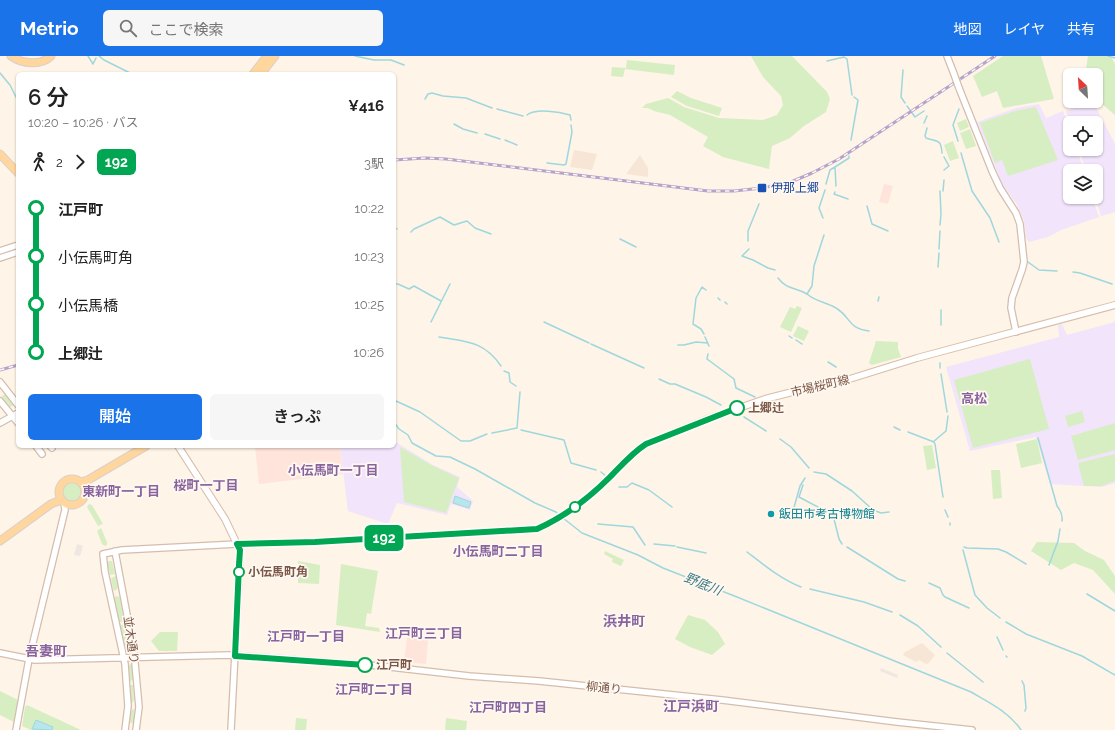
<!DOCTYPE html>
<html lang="ja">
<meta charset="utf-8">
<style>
body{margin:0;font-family:Raleway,"Noto Sans JP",sans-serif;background:#f6f6f6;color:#222;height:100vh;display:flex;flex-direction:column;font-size:15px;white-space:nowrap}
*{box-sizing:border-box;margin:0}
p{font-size:13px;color:#767676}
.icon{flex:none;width:22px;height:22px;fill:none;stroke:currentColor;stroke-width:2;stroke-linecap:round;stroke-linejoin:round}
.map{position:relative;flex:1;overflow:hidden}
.side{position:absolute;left:16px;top:16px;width:380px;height:376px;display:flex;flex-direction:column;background:#fff;border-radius:6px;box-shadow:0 1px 3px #0004}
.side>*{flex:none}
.badge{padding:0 8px;border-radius:6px;font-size:14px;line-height:26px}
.needle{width:26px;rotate:335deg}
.fabs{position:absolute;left:1063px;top:12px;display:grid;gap:8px}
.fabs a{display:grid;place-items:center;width:40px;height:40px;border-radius:6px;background:#fff;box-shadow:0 1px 3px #0004;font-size:20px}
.map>.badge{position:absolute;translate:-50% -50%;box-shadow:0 0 0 2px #fff}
.legs{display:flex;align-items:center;gap:6px;height:44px;padding:0 12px;font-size:13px}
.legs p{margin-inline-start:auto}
.head{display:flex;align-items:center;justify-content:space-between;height:68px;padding:0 12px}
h1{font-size:22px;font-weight:600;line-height:30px}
.primary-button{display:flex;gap:8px;margin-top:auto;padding:8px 12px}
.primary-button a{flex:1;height:46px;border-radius:6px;background:#1a73e8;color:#fff;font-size:16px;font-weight:600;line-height:46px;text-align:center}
.primary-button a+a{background:#f6f6f6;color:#222}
ul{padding:0 12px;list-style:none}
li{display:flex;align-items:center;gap:14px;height:48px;font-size:15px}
li i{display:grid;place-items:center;width:6px;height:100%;margin:0 5px;background:currentColor}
li i::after{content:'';width:10px;height:10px;margin:-5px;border:3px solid;border-radius:50%;background:#fff}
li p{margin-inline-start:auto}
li:first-child i{background:linear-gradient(#0000 50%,currentColor 0)}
li:last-child i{background:linear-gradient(currentColor 50%,#0000 0)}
header{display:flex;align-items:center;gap:24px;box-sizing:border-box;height:56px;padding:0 20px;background:#1a73e8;color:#fff}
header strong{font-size:19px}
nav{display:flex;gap:22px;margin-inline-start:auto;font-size:14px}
.search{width:280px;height:36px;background:#f6f6f6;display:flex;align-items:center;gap:10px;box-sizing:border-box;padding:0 14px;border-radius:6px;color:#767676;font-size:15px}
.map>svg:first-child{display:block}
.residential{fill:#f7e6d5}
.commercial{fill:#ffe4db}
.industrial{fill:#efe7e1}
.education{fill:#f1e4fb}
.green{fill:#d7eec3}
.water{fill:#b9e6eb;stroke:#9ed7de}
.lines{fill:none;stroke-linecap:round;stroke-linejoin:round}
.stream{stroke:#9ed7de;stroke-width:1.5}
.tertiary-casing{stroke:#d5bdae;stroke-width:8}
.secondary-casing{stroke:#d8bdaa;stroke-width:8}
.primary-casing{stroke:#dad0cc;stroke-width:9}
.tertiary{stroke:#fff;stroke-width:5.5}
.secondary{stroke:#fff;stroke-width:6}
.primary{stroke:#ffd69e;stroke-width:7}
.rail-casing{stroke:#b6a3cb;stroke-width:3}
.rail{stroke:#fff8f0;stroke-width:1.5;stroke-dasharray:4.5;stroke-linecap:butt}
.tertiary-bridge-casing{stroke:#d5bdae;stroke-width:8;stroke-linecap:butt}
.tertiary-bridge{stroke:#fff;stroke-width:5.5}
.line-1-casing{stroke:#fff;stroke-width:9}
.line-1{stroke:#00a651;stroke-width:6}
.transit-dot{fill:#1a4fb4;stroke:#fff8f0;stroke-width:1.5}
.stop-1-dot{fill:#fff;stroke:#00a651;stroke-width:2}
.culture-dot{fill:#0f9aa8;stroke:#fff8f0;stroke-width:1.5}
.labels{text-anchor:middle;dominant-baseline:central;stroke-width:3.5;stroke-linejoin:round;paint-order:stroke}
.transit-label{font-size:12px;fill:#164399;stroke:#fff8f0;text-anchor:start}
.street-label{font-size:12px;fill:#7c5848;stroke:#fff8f0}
.stop-label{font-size:12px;font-weight:bold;fill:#7c5848;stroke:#fff8f0;text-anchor:start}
.culture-label{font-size:12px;fill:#0d838f;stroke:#fff8f0;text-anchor:start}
.neighbourhood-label{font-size:13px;font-weight:bold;fill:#88649f;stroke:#fff8f0}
.water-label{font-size:13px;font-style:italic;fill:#3a7a82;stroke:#fff8f0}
.quarter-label{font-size:14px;font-weight:bold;fill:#88649f;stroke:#fff8f0}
</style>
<header>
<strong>Metrio</strong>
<div class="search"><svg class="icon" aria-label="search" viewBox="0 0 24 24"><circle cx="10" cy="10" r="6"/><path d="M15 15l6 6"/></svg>ここで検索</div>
<nav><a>地図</a><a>レイヤ</a><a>共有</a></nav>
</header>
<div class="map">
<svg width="1115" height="674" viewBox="0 0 1115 674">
<rect width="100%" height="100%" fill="#fef4e7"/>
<path class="residential" d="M574,94L597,98L592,114L570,111Z
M640,99L648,112V121L626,118Z
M922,587L935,599L929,607L926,608L919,604L916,606L903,599L905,596Z"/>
<path class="commercial" d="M884,128L893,130L888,148L879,146Z
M255,390H340L343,418L259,428Z
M407,582L428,584L426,608L404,606Z"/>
<path class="industrial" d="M77,488L83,490L80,500L74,499Z
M881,612L898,619L897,622L880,615Z"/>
<path class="education" d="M1093,46L1115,88V156L1101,160L1095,141H1096V115H1086L1079,93H1096V67H1070L1066,55Z
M1039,48L1046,62L1063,55L1070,74V93H1077L1084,115H1070V141H1092L1099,161L1061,174L1048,181L1029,186L1026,182L1024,165L1016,147L1002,128L977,66L1016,52Z
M1115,266V427L1102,431L1050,428L1036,381L970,395L946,311L1059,281L1058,269L1062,268L1067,279Z
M394,385L433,409L460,421L457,431L473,445L470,454L451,448L447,459L397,447L388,468L348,455L340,390H394Z"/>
<path class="green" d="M751,0H792L827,36L830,43L826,56L804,70L790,82L772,90L769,113L723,101L703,90L708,81L670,59L654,55L648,52H642L646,48L668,42L684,51L719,62L763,64L777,59L783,49L781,40L763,21Z
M1003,0H1041L1054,43L1003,52L997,35L982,41L973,20Z
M1088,0H1111L1115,8V59L1096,43V19H1085Z
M627,4L675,9L674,19L625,13L623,21L611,20L612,11L626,12Z
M677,35L691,42L722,52L719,60L687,50L671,41Z
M1036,51L1058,104L1008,120L1002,104L995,107L980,67L1015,55Z
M966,63L969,71L960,75L957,67Z
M970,73L976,90L966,93L960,77Z
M953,85L959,102L950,105L944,89Z
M797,250L802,252L791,276L780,271L790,251L795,253Z
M798,270L809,275L804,285L793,280Z
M876,285L898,286V293L901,301L872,309L869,307Z
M1030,303L1049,373L973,392L954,324Z
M6,337L14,348L13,350L9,351L1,341Z
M1082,355L1085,366L1068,371L1065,360Z
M1115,367V394L1078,404L1071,380Z
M1037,383L1042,407L1021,412L1016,388Z
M932,389L936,412L927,414L923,390Z
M400,391L433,410L459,422L446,457L404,446Z
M1115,398V425L1101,430H1084L1078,407Z
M991,414H1000L1002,442L993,443Z
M63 436a9 9 0 1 1 18 0a9 9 0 1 1-18 0Z
M89,448L92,449L103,468L98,470L87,451Z
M101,472L107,486V489L105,490L102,488L97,475Z
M1037,486L1074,487L1085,495L1104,504L1115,520V538L1093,514L1074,507L1061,514L1031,495Z
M605,495L624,504L621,510L612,506L613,503L604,498Z
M109,505H112L115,518L110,519L107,507Z
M298,505L320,509L319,528L298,527Z
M341,508L378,515L371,558L367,557L365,570L379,572L380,576L336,569Z
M116,520L118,532L115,535L113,533L111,522Z
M116,540L120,541L124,566H118L114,542Z
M688,559L705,564L718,576L725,588L712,599L690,591L675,583Z
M126,568L130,590L129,593H126L123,590L120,569Z
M160,576H178L177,595H159L151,585Z
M130,608L133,610L134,624L129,625L128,611Z
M127,629H133L134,644L132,647L130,646Z
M0,635L18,644L14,666L0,659Z
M27,649L81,674H31L22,670L25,651Z
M133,653L136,655L134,668L129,666L131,655Z
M296,662L307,663L306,674H295Z
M446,662L467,665L466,674H445Z"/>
<path class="water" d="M455,440L471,446L469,452L453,447Z
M36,664L53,671L52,674L32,673Z"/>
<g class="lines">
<path class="stream" d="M88,0L93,8L96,2
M99,0L104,4L132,18
M355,0L374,4H391L404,9
M1108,0L1115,2
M827,5L844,1L847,3L852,39
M903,14L901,41L905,47
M0,17L10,29L18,45
M425,43L428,38L432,37L443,40L466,42L492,52
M907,50L915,61L924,55
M497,53L523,60
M527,59C536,52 560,56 570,59L571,64
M924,67L927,60
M454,68L463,73L477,77
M927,72L925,80L926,82C937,86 941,82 942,97
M485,78L500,83
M505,84L517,89
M851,84L858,44L854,41
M958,85L953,69L959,53
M961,97L972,135L990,162L999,186
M944,101L949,110L944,114
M547,107L564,109L566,108L572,76L571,69
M826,128L830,114L835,111
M836,130L835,111L849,102V100
M940,135L941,158L940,169
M943,135L944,124
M835,136L834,138L848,143
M867,150L872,168L888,175
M823,162L819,152L825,134
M394,171L397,173
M411,176L414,173L440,161L454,169L467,165L475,172L491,178
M824,179L814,210L812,230L807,238C816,246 827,246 836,252C851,261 848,273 869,275
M620,183L636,191
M748,185V175L759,148
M749,193L742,200L753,204L768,212L775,214
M939,193L940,175
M1028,206L1039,214L1057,215
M938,211L939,197
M1073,216L1080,217L1112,228
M778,222C787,234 796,231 807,238
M394,228H398L409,233L414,230L441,245
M718,242L720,244
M878,245L879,241
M725,246L727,248
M431,266L450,228
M544,266L589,287
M941,269V254
M704,278L701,273L693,268L696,242L702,231L706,234
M789,280L792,282
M439,281C467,286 484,285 501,310
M705,281L709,290
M796,284L802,288
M591,288L644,312
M678,289H684L696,286L708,287
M708,298L707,303L734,323L736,332L755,341
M828,306L836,311
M940,307V312
M504,315L509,317L510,326L516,330
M941,318L947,356
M659,323L670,328H675L706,341L721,349
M396,345L420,356L461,385H470L487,378
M744,361L766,375
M394,366L399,373L408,379L412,387L436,400L450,401L475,413L535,447L556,456L560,460
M894,371L900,374
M521,374L564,384L571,407L596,414
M908,376L934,386L935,388L943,441
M492,377L517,372L520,336
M1038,382L1057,450C1061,455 1063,459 1062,465
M780,383L791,391L809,412
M933,386L946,375L948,360
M601,416L606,420
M814,416L826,418L852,435L873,454L881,457L889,456
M803,429L799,441L833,459L839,483L842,488
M619,431H627L632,427L649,434L672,451
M945,454L948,461
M802,460L793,455L800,430L805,422
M563,462L582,477L638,499L663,512L737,541L971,636C990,647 1009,656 1021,674
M950,467V469
M598,468L633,471L645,489
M654,488L675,490
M677,491L706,497
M847,491L898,523L905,525
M964,491L967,492L998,493L1006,496L1026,508
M963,494L975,539L987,552L1000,562
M747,496C764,509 781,523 801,531
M1049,509L1058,485L1060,473
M929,527L940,532L943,539L945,541L969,552
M810,533L864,546L892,556
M1087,538L1115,555
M900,559L918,570L941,591
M1006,566L1026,578L1082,600L1115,619
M997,581L1003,594
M947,597L983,626
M1006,600L1007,601
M1022,625L1024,629L1026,652L1025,655"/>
<defs>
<path id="tertiary" d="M947,0L954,18
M959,32L992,115L1000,132L1016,157L1020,168L1024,206L1022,214L1012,242L1011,252L1016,276
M0,195L18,189
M0,202L18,196
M0,326L18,349
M0,345L18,367
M0,367L18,357
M36,390L42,398
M50,390L52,392
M115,495L134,596L139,651L136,674
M0,597L35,604L229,599L381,610L469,620L539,625L722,644L897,666L972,674
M16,674L29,603L65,454L64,446
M125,674L128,650L125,608L105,516L103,498L122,494L237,488L240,494L238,540L231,674"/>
<path id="secondary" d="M178,390L225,463L237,488L315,486L537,473C564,461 589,442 610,421C621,410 632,397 646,388L710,362L765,343L808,332L840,326L917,302L1115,249"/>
<path id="primary" d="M11,0C22,8 41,10 51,0
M253,18L267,0
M261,18L275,0
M0,98L18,117
M59 436a13 13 0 1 1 26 0a13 13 0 1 1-26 0Z
M80,426L88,424L146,390
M0,485L51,448L61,444"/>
</defs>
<use href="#tertiary" class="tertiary-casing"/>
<use href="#secondary" class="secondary-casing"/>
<use href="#primary" class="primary-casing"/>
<use href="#tertiary" class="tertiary"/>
<use href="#secondary" class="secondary"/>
<use href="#primary" class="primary"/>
<defs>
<path id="rail" d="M394,104L425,102L446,103L708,135H734L762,132L791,126L812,117L839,103L995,0
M0,314L18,309"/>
</defs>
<use href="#rail" class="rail-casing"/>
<use href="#rail" class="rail"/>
<defs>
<path id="tertiary-bridge" d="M954,18L959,32"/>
</defs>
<use href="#tertiary-bridge" class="tertiary-bridge-casing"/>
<use href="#tertiary-bridge" class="tertiary-bridge"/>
</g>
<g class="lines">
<defs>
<path id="line-1" d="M365,609L235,600L239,509L240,494L237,488L315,486L537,473C564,461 589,442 610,421C621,410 632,397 646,388L737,352"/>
</defs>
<use href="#line-1" class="line-1-casing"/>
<use href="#line-1" class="line-1"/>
</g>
<rect class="transit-dot" x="757" y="127" width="10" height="10" rx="2"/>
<g class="stop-1-dot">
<circle cx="737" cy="352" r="7"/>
<circle cx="575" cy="451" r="5"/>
<circle cx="239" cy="516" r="5"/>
<circle cx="365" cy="609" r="7"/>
</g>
<circle class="culture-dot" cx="771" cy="458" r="4"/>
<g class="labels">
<g class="transit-label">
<text x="771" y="132">伊那上郷</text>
</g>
<g class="street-label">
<text transform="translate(820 330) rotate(-13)">市場桜町線</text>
<text transform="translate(131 584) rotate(82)">並木通り</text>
<text transform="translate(604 632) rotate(6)">柳通り</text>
</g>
<g class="stop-label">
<text x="748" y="352">上郷辻</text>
<text x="248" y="516">小伝馬町角</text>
<text x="376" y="609">江戸町</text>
</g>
<g class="culture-label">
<text x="779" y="458">飯田市考古博物館</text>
</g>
<g class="neighbourhood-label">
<text x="974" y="342">高松</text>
<text x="333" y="414">小伝馬町一丁目</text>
<text x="206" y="429">桜町一丁目</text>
<text x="121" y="435">東新町一丁目</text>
<text x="498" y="495">小伝馬町二丁目</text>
<text x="424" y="577">江戸町三丁目</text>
<text x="306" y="580">江戸町一丁目</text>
<text x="374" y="633">江戸町二丁目</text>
<text x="508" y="651">江戸町四丁目</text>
</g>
<g class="water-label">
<text transform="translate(703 528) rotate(22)">野底川</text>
</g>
<g class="quarter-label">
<text x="624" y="565">浜井町</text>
<text x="46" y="595">吾妻町</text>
<text x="691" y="650">江戸浜町</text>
</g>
</g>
</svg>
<div class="fabs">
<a><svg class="needle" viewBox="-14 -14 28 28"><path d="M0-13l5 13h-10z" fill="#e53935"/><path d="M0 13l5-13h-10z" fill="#767676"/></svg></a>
<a><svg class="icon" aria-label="locate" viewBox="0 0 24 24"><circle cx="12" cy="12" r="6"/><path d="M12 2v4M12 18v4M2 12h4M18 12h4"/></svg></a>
<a><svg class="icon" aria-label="layers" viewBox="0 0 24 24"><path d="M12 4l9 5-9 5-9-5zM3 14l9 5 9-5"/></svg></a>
</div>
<b class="badge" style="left:384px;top:482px;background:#00a651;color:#fff">192</b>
<section class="side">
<div class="head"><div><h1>6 分</h1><p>10:20 – 10:26 · バス</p></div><b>¥416</b></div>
<div class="legs"><svg class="icon" aria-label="walk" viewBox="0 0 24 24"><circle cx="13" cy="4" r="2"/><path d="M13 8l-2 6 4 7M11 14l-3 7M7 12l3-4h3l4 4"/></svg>2<svg class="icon" aria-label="forward" viewBox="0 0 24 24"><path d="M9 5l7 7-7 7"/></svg><b class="badge" style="background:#00a651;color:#fff">192</b><p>3駅</p></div>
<ul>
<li><i style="color:#00a651"></i><b>江戸町</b><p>10:22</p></li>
<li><i style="color:#00a651"></i><span>小伝馬町角</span><p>10:23</p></li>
<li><i style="color:#00a651"></i><span>小伝馬橋</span><p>10:25</p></li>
<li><i style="color:#00a651"></i><b>上郷辻</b><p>10:26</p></li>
</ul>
<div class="primary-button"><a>開始</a><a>きっぷ</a></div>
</section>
</div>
